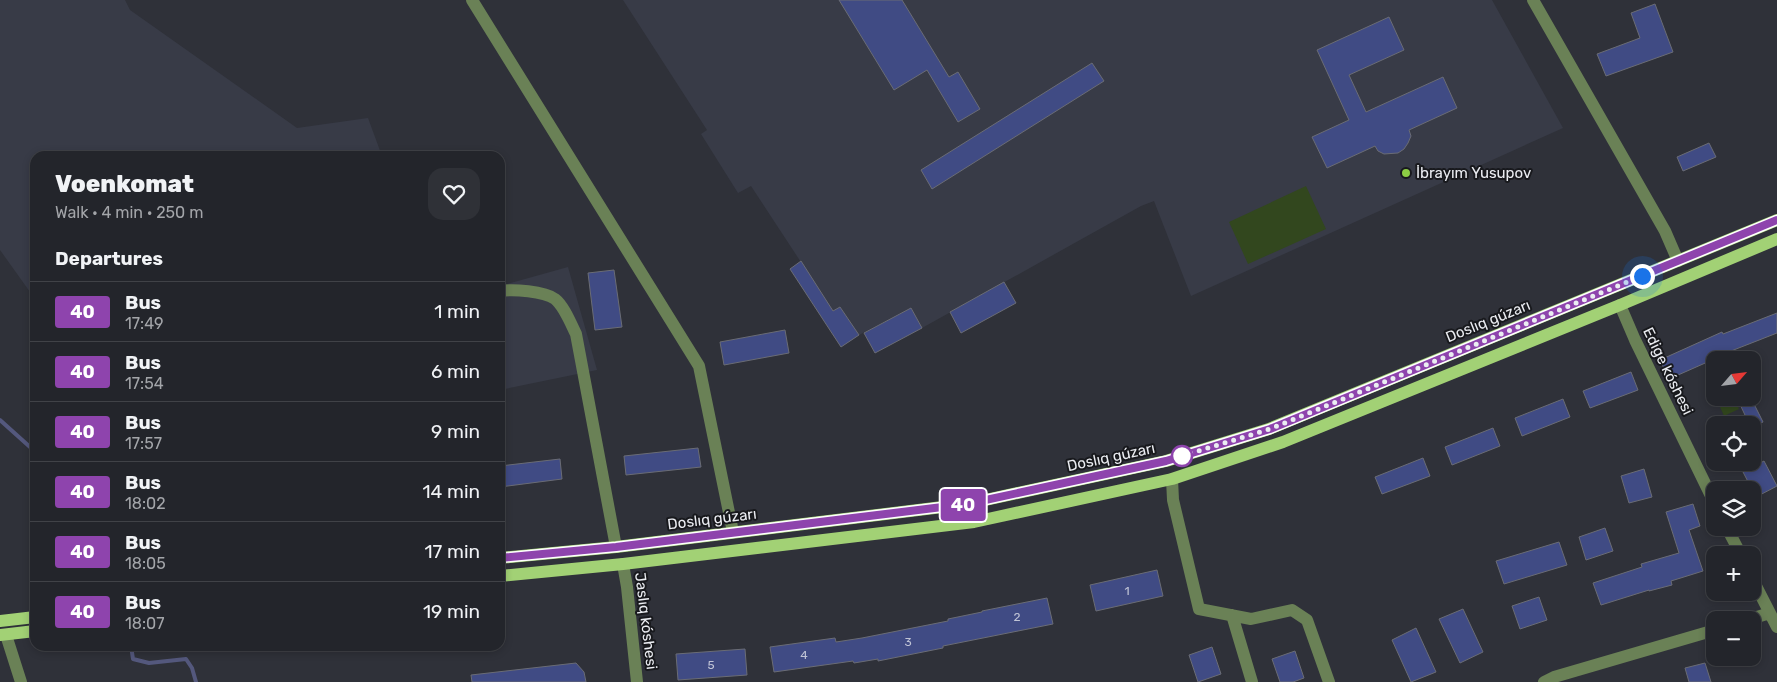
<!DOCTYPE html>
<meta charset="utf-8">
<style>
body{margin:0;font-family:Rubik,sans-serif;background:#2f3137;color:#f1f3f6;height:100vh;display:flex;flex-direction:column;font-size:19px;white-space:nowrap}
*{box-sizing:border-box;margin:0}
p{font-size:16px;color:#a3a5a9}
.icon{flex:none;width:28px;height:28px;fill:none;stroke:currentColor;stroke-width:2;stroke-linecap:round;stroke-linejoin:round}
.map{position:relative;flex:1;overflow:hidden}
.sheet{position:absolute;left:30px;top:151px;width:475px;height:500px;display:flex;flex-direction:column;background:#23252b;border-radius:15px;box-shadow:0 2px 8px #0003,0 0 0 1px #404247}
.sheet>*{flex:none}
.badge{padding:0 10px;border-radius:4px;font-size:18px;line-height:32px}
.needle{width:32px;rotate:62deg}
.fabs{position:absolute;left:1706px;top:351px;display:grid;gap:10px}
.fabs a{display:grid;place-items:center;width:55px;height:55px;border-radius:10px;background:#23252b;box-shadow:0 2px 8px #0003,0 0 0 1px #404247;font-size:25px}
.you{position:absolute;width:25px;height:25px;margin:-12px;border:4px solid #fff;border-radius:50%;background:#1a73e8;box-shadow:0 0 0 8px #1a73e833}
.map>.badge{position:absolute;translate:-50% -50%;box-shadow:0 0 0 2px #fff}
h2{padding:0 25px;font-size:19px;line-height:45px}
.round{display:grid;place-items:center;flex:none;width:52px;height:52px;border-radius:15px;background:#2f3137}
.overview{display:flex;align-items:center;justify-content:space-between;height:85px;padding:0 25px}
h1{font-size:24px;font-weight:800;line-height:38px}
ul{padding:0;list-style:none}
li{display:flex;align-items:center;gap:15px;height:60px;padding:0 25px;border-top:1px solid #404247}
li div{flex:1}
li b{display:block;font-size:19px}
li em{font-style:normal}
li .badge{min-width:55px;font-weight:700;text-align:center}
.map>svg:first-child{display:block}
.built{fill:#383b47}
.green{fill:#32471e}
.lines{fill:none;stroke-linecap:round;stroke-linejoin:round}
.stream{stroke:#54587d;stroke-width:4}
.building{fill:#404b84;stroke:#6a6c75}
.minor{stroke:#6a8156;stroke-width:12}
.major{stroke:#a2d175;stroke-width:12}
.line-casing{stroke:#fff;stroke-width:11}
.line{stroke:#8e44ad;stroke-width:8}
.walk{stroke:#ebedf2;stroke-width:5;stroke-dasharray:0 9}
.poi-dot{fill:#8dce44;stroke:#18191d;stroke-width:2}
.stop-dot{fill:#fff;stroke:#8e44ad;stroke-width:2.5}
.labels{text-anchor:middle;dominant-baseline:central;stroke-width:4;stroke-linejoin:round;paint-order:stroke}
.number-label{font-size:12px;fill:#c0c4d6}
.poi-label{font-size:15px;fill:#ebedf2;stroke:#18191d;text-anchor:start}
.street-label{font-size:15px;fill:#ebedf2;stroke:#18191d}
</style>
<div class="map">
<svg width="1777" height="682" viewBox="0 0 1777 682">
<rect width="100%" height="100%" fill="#2f3139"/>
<path class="built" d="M0,0H125L130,10L297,128L368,118L382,156H35V299L0,250Z
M623,0H1492L1563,128L1191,296L1154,201L1141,206L922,328L911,308L859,335L840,307L833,311L751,186L738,193L701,134L707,130Z
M568,267L597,370L500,390V286Z"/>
<path class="green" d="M1306,186L1326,229L1248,264L1229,222Z
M1716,398H1734L1739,409L1724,416Z"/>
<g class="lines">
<path class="stream" d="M0,420L30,447L35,453
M131,646L133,659L149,663L186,659L192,668L196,682"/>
</g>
<path class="building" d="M839,0H902L949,77L958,72L980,109L958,122L927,70L894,90Z
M1655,4L1673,52L1606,76L1597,54L1640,38L1631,13Z
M1389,17L1404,50L1349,75L1366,112L1443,77L1457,108L1409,130L1411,136L1408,143L1404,149L1398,153L1384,154L1378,151L1375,146L1327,168L1312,137L1349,120L1317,50Z
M1092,63L1104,81L932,189L921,170Z
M1709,143L1716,157L1683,171L1677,157Z
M801,261L833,311L840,307L859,335L841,347L790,269Z
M614,270L622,327L595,330L588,273Z
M1004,282L1016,303L961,333L950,312Z
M911,308L922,328L875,353L864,333Z
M1777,313V333L1731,351L1735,360H1712L1669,379L1660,360L1722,332L1723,334Z
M785,330L789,353L724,365L720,342Z
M1631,372L1638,390L1590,408L1583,391Z
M1737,398H1751L1763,422L1756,425H1724L1745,415Z
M1563,399L1570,417L1522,436L1515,418Z
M1493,428L1500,446L1452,465L1445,447Z
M698,448L701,467L626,475L624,456Z
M1423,458L1430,476L1382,494L1375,477Z
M560,459L562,479L500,487V466Z
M1764,461L1777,486L1756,497L1743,472Z
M1644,469L1652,497L1629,503L1621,476Z
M1693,504L1700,526L1689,530L1703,571L1671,581L1672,585L1649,591V590L1601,605L1593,583L1642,567L1641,564L1679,553L1666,512Z
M1605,528L1613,551L1586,560L1579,537Z
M1559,542L1567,565L1504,584L1496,561Z
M1157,570L1163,596L1096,611L1090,585Z
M1539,597L1547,620L1520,629L1512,606Z
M1047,598L1053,624L943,646V648L878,661V659L854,663L853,661L774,672L770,647L835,638L836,642L862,638L948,621V619L982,612V611Z
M1463,609L1483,652L1460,663L1439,619Z
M1416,628L1436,672L1411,682L1392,640Z
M1212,647L1221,674L1198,682L1189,655Z
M745,649L747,675L678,680L676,654Z
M1295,651L1304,678L1293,682H1280L1272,659Z
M576,663L584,672L586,682H472L471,675Z
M1705,663L1711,682H1689L1685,668Z"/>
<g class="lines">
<path class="minor" d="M472,0L699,366L733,532
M1533,0L1665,231L1678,261
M500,291C513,289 544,291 555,299C564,306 571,324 576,334L616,547
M1620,305L1635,340L1715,504
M1172,479L1173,500L1199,609L1251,619L1292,610L1307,620L1329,682
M1727,528L1741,555
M623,564L627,587L637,682
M1752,578L1777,627
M1232,615L1252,682
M1747,620L1770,613
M6,635L21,682
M1544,682L1554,677L1715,630"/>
<path class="major" d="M500,558L616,547L967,504L1166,461L1269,429L1777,220
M500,576L623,564L974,522L1172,479L1283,442L1620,305L1777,239
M0,621L35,617
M0,635L35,631"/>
</g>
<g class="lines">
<defs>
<path id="line" d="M500,558L616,547L967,504L1166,461L1270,429L1777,220"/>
</defs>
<use href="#line" class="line-casing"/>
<use href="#line" class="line"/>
<path class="walk" d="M1182,456L1270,429L1642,276"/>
</g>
<circle class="poi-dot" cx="1406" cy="173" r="5"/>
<circle class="stop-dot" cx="1182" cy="456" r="10"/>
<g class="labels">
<g class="number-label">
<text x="1127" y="591">1</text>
<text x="1017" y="617">2</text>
<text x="908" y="642">3</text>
<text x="804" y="655">4</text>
<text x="711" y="665">5</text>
</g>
<g class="poi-label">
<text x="1416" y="173">İbrayım Yusupov</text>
</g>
<g class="street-label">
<text transform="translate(1488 321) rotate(-22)">Doslıq gúzarı</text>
<text transform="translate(1668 371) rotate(64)">Edige kóshesi</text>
<text transform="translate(1111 457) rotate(-12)">Doslıq gúzarı</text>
<text transform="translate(712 519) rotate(-7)">Doslıq gúzarı</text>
<text transform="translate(646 621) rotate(83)">Jaslıq kóshesi</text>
</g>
</g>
</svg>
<div class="fabs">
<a><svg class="needle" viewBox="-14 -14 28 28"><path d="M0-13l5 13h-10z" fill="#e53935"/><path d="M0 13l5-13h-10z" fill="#a3a5a9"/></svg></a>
<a><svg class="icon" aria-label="locate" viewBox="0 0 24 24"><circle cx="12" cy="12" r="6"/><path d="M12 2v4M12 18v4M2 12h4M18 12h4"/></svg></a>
<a><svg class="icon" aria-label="layers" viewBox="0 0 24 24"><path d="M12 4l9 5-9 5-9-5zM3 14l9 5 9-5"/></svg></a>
<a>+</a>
<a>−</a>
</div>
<div class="you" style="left:1642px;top:276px"></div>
<b class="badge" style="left:963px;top:505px;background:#8e44ad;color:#fff">40</b>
<section class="sheet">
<div class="overview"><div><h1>Voenkomat</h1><p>Walk · 4 min · 250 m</p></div><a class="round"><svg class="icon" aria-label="heart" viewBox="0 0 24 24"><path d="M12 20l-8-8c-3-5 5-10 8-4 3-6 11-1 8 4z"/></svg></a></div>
<h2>Departures</h2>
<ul>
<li><span class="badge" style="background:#8e44ad;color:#fff">40</span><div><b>Bus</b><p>17:49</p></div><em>1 min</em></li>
<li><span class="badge" style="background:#8e44ad;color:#fff">40</span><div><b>Bus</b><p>17:54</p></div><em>6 min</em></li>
<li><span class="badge" style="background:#8e44ad;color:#fff">40</span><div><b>Bus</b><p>17:57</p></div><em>9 min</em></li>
<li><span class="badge" style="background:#8e44ad;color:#fff">40</span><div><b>Bus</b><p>18:02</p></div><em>14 min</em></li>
<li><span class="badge" style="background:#8e44ad;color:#fff">40</span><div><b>Bus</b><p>18:05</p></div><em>17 min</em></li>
<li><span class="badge" style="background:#8e44ad;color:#fff">40</span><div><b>Bus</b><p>18:07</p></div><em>19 min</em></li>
</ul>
</section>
</div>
